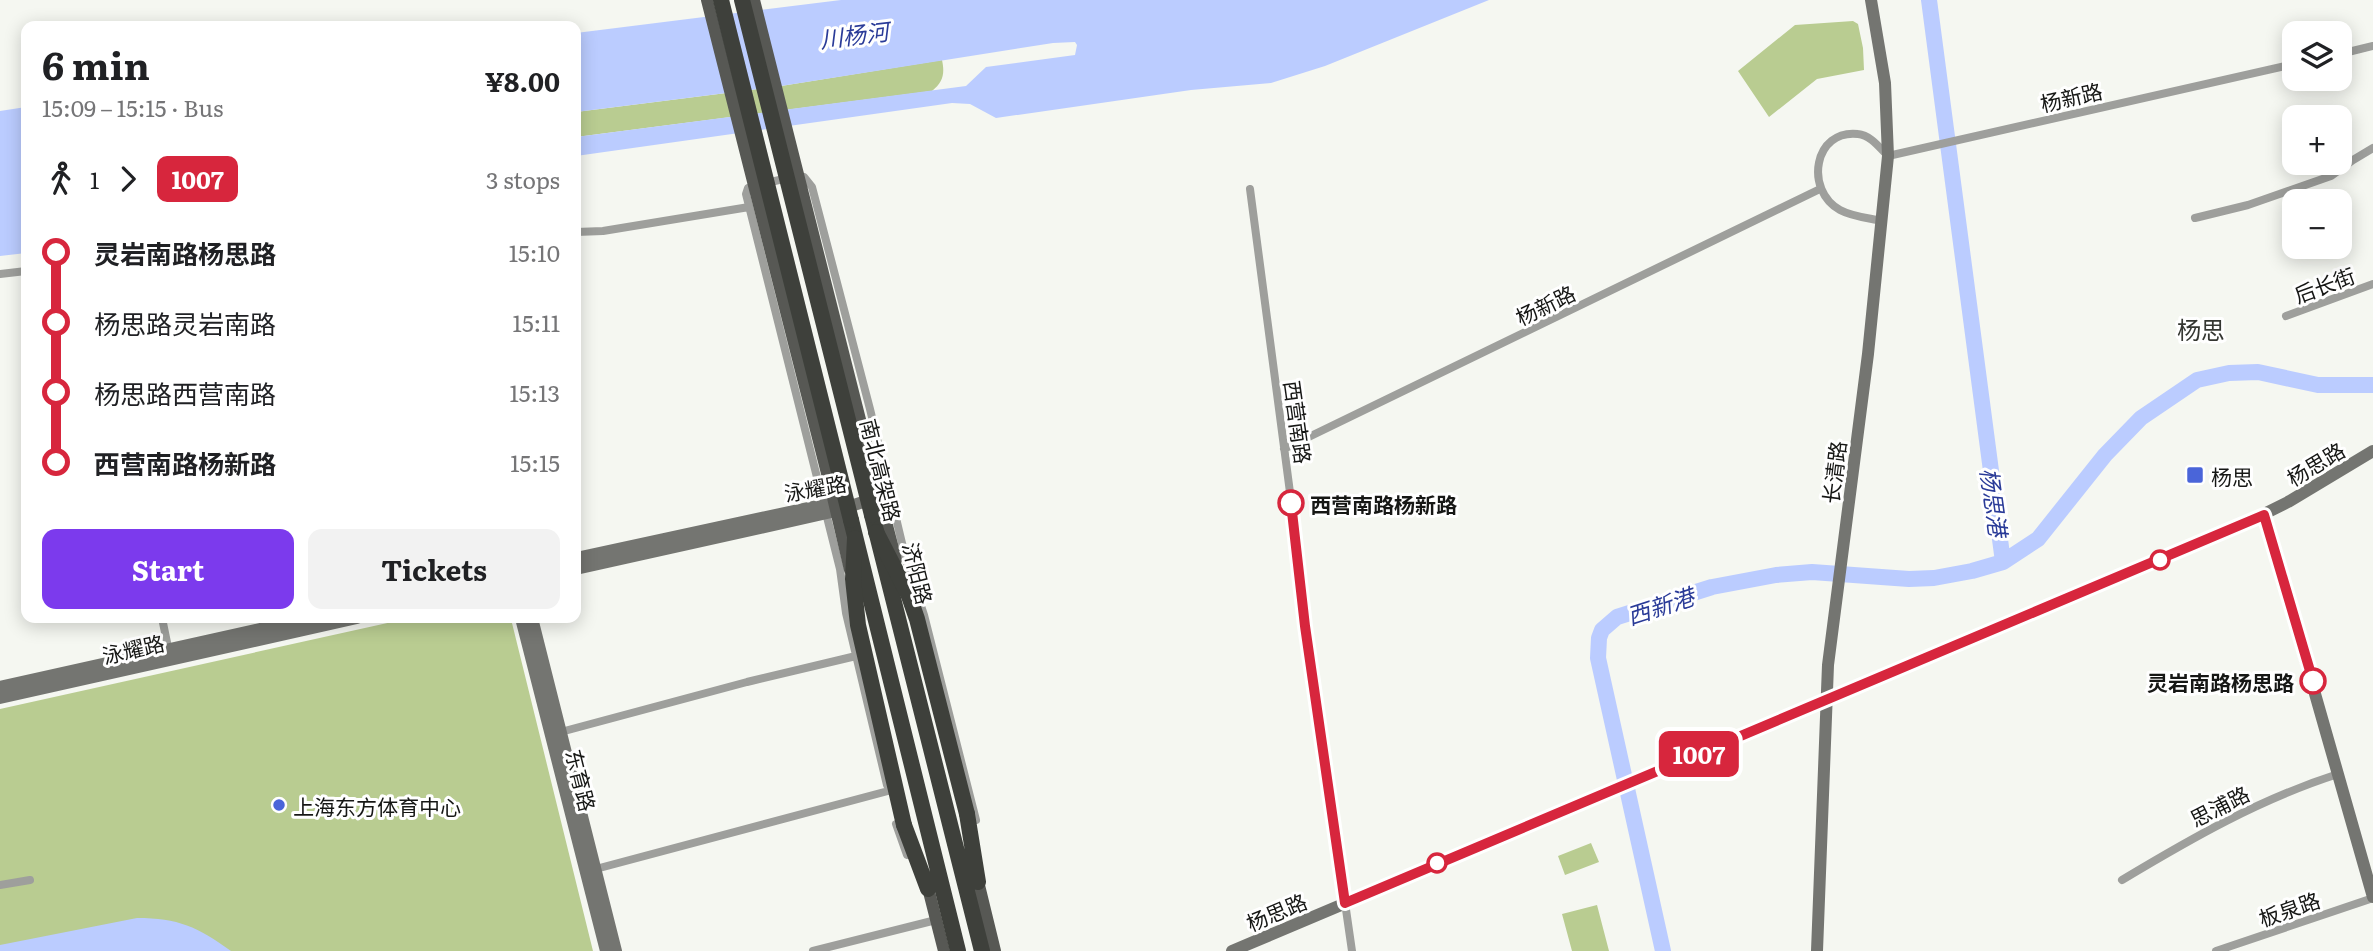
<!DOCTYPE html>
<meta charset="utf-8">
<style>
body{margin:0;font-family:Literata,"Noto Sans SC",serif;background:#f2f2f2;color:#202124;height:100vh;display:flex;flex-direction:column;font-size:26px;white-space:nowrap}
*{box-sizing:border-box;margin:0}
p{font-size:23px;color:#757577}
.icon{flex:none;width:38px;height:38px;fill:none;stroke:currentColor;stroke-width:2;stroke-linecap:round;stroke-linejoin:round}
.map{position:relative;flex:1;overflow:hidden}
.details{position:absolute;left:21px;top:21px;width:560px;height:602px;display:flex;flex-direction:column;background:#fff;border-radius:14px;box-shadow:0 4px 18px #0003}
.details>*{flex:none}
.badge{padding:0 14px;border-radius:10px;font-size:24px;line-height:46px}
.tools{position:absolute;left:2282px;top:21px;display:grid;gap:14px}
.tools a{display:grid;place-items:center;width:70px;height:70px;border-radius:14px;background:#fff;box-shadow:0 4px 18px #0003;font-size:35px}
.map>.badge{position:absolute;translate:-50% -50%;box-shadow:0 0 0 4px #fff}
.legs{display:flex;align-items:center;gap:10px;height:77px;padding:0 21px;font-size:23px}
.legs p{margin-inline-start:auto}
.overview{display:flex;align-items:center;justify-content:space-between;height:119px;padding:0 21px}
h1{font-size:38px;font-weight:700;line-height:52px}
.primary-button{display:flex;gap:14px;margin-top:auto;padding:14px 21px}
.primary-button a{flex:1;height:80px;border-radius:14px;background:#7c3aed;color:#fff;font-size:28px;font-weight:700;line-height:80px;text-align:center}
.primary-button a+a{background:#f2f2f2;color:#202124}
ul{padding:0 21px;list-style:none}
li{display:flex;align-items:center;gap:24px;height:70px;font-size:26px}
li i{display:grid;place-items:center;width:10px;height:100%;margin:0 9px;background:currentColor}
li i::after{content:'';width:18px;height:18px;margin:-9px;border:5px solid;border-radius:50%;background:#fff}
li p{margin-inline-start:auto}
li:first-child i{background:linear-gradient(#0000 50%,currentColor 0)}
li:last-child i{background:linear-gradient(currentColor 50%,#0000 0)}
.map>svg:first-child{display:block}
.green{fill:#b9cc91}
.water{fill:#bcf}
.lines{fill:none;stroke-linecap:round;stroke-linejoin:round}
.river{stroke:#bcf;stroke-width:16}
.street{stroke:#9e9f9c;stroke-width:8}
.secondary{stroke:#747571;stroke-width:12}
.primary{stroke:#575854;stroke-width:12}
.highway{stroke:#3e403b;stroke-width:16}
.primary-bridge{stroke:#575854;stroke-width:12}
.highway-bridge{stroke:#3e403b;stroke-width:16}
.line-1-casing{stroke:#fff;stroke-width:16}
.line-1{stroke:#d7263d;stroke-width:10}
.poi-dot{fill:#4a65d9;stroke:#fff;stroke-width:2.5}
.stop-1-dot{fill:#fff;stroke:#d7263d;stroke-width:3.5}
.labels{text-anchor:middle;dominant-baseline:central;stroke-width:6;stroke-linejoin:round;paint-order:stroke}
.street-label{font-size:21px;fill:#161715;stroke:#fff}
.poi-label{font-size:21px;fill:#161715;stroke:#fff;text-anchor:start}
.stop-label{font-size:21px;font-weight:bold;fill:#161715;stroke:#fff;text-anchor:start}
.water-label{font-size:23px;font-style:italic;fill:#2a3b98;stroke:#fff}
.quarter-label{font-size:24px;fill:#353732;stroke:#fff}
</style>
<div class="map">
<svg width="2373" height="951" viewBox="0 0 2373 951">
<rect width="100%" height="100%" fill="#f5f7f1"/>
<path class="green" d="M1853,21L1858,24L1863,48L1864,70L1817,79L1769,117L1738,71L1795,25Z
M942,60C945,74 943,82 932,91L576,137V112L781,86Z
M410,618L511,619L593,951H0V709Z
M1591,843L1599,862L1565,875L1558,856Z
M1597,905L1609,951H1572L1562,914Z"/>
<path class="water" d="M841,0H1489L1325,66L1271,83L1191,90L996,118L970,104L952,103L576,156V137L966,86L986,67L1075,55L1077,45L1075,42L1053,43L781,86L576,112V33Z
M26,107V253L0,256V111Z
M137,918C178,918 198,927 231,951H0V945Z"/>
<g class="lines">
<path class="river" d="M1929,0L2003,562
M1663,951L1598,658L1599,638L1602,630L1617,617L1712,587L1776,575L1812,572L1909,579L1934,578L1972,571L2003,562L2038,539L2105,455L2141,418L2197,380L2229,373L2258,372L2318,385H2373"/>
<path class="street" d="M2340,54L2373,46
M1250,189L1291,500L1305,626L1352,951
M2195,218L2248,205L2331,176L2353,160L2373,148
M1882,221C1869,218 1853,217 1840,210C1804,190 1814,129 1858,134C1870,135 1879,147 1888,156L2294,64
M576,232L603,231L749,207
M0,274L26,271
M2286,316L2373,284
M1284,449L1820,189
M162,618L169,652
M557,733L747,682L856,656
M887,785L846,613L840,569L746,194L748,188L753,186L797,176L804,177L812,187L870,409L906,560L924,615L976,820
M896,824L907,855
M592,870L888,791
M2122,880C2192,838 2260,799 2338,774
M0,885L30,880
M813,951L936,920
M2216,951L2373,898"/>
<path class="secondary" d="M2264,515L2373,897
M576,558L845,500
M576,569L836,511L875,498
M521,618L606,951
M532,618L616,951
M0,687L309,618
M0,698L357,618
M1232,951L2242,525L2288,502L2373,451
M1817,951L1828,665L1868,354L1888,156L1885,83L1871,0"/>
<path class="primary" d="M875,479L896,560
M831,489L850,570
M976,873L995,951
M926,880L944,951"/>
<path class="highway" d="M872,515L982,951
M851,520L958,951
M967,814L978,882
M904,825L928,889"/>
<path class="primary-bridge" d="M707,0L831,489
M754,0L875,479"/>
<path class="highway-bridge" d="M721,0L851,520
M742,0L872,515
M876,532L909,596L917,619L967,814
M855,538L853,579L858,625L904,825"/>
</g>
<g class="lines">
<defs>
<path id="line-1" d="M1291,503L1305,626L1345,903L2264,515L2313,681"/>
</defs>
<use href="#line-1" class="line-1-casing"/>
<use href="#line-1" class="line-1"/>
</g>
<g class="poi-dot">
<rect x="2186" y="466" width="18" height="18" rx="3.5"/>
<circle cx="279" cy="805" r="7"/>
</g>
<g class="stop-1-dot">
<circle cx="1291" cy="503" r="12"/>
<circle cx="2160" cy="560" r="9"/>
<circle cx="2313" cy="681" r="12"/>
<circle cx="1437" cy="863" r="9"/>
</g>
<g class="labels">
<g class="street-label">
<text transform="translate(2071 96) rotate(-13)">杨新路</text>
<text transform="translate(2324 284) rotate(-20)">后长街</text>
<text transform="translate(1545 304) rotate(-26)">杨新路</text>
<text transform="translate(1299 422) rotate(82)">西营南路</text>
<text transform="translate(2315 463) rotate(-31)">杨思路</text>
<text transform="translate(882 470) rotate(76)">南北高架路</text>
<text transform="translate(1833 472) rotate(-83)">长清路</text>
<text transform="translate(815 487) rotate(-10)">泳耀路</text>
<text transform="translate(919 573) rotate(76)">济阳路</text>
<text transform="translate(133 648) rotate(-13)">泳耀路</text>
<text transform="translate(582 780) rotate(76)">东育路</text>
<text transform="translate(2219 805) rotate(-27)">思浦路</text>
<text transform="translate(2289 908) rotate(-19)">板泉路</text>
<text transform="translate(1276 911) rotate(-23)">杨思路</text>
</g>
<g class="poi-label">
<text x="2211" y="475">杨思</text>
<text x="293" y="805">上海东方体育中心</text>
</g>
<g class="stop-label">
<text x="1310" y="503">西营南路杨新路</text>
<text x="2294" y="681" text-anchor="end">灵岩南路杨思路</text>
</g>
<g class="water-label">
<text transform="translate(854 34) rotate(-7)">川杨河</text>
<text transform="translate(1995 502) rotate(82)">杨思港</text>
<text transform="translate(1660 605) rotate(-18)">西新港</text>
</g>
<g class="quarter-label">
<text x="2201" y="328">杨思</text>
</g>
</g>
</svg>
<div class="tools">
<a><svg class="icon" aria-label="layers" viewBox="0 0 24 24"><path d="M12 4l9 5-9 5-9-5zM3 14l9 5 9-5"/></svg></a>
<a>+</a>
<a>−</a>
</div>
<b class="badge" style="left:1699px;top:754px;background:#d7263d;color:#fff">1007</b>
<section class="details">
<div class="overview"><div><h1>6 min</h1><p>15:09 – 15:15 · Bus</p></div><b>¥8.00</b></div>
<div class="legs"><svg class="icon" aria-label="walk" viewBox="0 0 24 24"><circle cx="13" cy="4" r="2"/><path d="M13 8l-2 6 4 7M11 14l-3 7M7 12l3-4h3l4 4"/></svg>1<svg class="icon" aria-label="forward" viewBox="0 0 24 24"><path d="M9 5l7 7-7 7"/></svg><b class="badge" style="background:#d7263d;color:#fff">1007</b><p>3 stops</p></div>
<ul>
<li><i style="color:#d7263d"></i><b>灵岩南路杨思路</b><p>15:10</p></li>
<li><i style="color:#d7263d"></i><span>杨思路灵岩南路</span><p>15:11</p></li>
<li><i style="color:#d7263d"></i><span>杨思路西营南路</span><p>15:13</p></li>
<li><i style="color:#d7263d"></i><b>西营南路杨新路</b><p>15:15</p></li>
</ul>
<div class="primary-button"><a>Start</a><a>Tickets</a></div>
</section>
</div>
